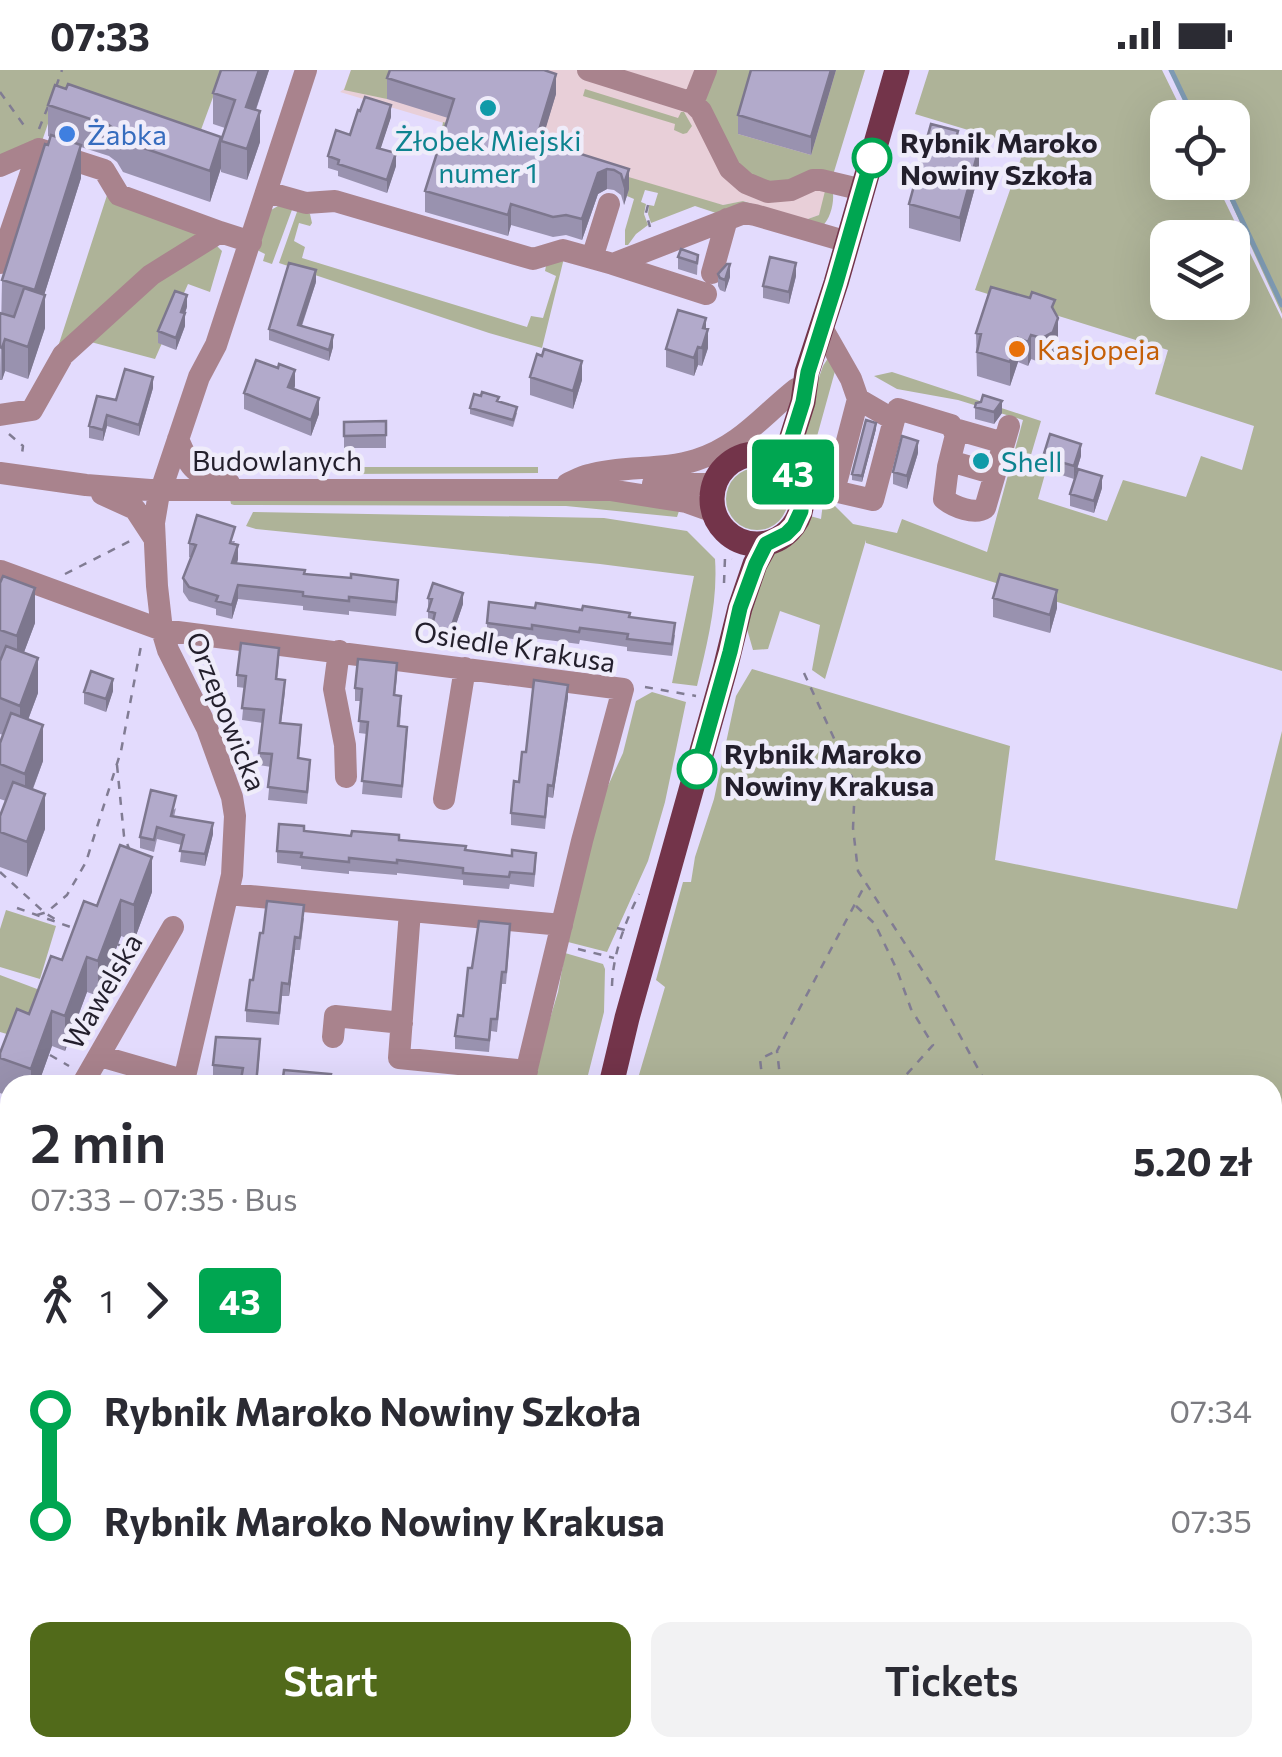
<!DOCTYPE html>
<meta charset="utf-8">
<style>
body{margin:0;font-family:Commissioner,sans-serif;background:#f2f2f3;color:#2b2b33;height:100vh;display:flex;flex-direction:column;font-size:38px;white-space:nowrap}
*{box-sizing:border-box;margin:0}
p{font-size:32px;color:#7c7c81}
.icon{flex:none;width:55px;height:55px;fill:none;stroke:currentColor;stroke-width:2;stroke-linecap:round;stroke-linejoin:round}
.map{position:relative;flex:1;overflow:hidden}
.drawer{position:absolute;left:0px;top:1005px;width:1282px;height:682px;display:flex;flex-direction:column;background:#fff;border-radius:30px 30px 0 0;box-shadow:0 10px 40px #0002}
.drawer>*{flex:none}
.badge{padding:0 20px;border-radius:8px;font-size:35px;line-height:65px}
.controls{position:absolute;left:1150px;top:30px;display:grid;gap:20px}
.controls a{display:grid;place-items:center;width:100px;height:100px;border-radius:20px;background:#fff;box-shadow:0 10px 40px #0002;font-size:50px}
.map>.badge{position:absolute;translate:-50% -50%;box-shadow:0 0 0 5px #fff}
.legs{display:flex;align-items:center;gap:15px;height:110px;padding:0 30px;font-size:32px}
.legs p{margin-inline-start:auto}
.overview{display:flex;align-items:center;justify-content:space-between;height:170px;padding:0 30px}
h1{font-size:55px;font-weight:600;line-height:75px}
.action{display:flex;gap:20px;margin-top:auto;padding:20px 30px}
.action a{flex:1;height:115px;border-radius:20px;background:#516a1a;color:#fff;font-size:40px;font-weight:600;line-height:115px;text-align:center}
.action a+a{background:#f2f2f3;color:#2b2b33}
ul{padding:0 30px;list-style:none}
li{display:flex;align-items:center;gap:35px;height:110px;font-size:38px}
li i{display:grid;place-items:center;width:15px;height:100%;margin:0 12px;background:currentColor}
li i::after{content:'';width:25px;height:25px;margin:-12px;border:8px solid;border-radius:50%;background:#fff}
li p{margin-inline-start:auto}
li:first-child i{background:linear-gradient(#0000 50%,currentColor 0)}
li:last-child i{background:linear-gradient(currentColor 50%,#0000 0)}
.status{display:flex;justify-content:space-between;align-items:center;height:70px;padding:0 50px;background:#fff;direction:ltr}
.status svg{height:28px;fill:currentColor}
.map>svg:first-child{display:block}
.education{fill:#e8cfd8}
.green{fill:#aeb398;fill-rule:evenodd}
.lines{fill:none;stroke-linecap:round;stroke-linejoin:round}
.stream{stroke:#7e9ab3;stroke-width:5}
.path{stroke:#817c93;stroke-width:2.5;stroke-dasharray:8 8;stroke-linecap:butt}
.minor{stroke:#a9838d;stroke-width:22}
.major{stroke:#73344a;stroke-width:25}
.wall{fill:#9992af}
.shaded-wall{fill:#7d778e}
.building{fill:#b2aacb;stroke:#7d778e;stroke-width:2.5}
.line-1-casing{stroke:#fff;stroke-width:22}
.line-1{stroke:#00a651;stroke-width:15}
.culture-dot{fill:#0f9aa8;stroke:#efecfa;stroke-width:4}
.shop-dot{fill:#3f7fe0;stroke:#efecfa;stroke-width:4}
.stop-1-dot{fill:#fff;stroke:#00a651;stroke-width:5}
.food-dot{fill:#e8710a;stroke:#efecfa;stroke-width:4}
.labels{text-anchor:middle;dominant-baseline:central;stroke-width:9;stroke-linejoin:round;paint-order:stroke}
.shop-label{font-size:28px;fill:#366cbe;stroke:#efecfa;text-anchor:start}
.culture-label{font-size:28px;fill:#0d838f;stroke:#efecfa}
.stop-label{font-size:28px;font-weight:bold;fill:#231f2c;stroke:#efecfa;text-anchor:start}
.food-label{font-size:28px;fill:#c56008;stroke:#efecfa;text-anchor:start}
.street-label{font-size:28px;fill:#231f2c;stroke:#efecfa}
</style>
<div class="status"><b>07:33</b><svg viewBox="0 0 49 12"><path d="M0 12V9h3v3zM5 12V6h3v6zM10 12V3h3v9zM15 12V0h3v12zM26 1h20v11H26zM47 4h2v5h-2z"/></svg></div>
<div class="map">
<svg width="1282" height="1687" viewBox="0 0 1282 1687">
<rect width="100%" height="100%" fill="#e3dbfd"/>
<path class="education" d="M351,0H865L819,145L805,150L744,131L723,135L706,131L340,22L344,19Z"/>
<path class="green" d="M0,0H223L195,76L52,42L40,77L0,91Z
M351,0H397L387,29L344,20Z
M714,0H756L738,64L811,85L836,0H865L833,105L772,116L745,106L705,30Z
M929,0H1162L1185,47L1168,48V112L1216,113L1282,249V601L866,473V470L825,609L812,600L820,555L780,541L768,579L753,580L747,559L748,540L773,480L795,464L812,441L810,446L821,449L823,433H832L853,454L897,463L902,449L987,482L1023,350L958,330L897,319L874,306L892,302L1041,351L1028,395L1045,404L1038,429L1107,451L1123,410L1186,427L1201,386L1242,400L1254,356L1155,324L1168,280L975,220L1025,77L915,44ZM1168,168H1232V232H1168Z
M1171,0H1282V244L1222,113L1232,112V48L1193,47Z
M585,19L678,48L681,42H684L692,56L687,63L683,64L674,60L675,54L583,26Z
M443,52L723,135L743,131L805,150L819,145L826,117L833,124C834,133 830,150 822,156L716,143L695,136L651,153L648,144L649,135L654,136L658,123L645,120L641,132L646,134L644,144L648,155L636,164L628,175H625V160L634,129L627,126L628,119L442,58Z
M110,116L217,163L55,286Z
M278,136L293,137L272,194L263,191L265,184L257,180L271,140Z
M298,139L310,144L312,153L310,156L299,153L294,171L305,177L302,188L527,257L531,246L543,248L556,206L545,201L546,196L564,188L542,278L489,263L279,193Z
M214,173L222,181L210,222L188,214L155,289L87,271L151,213Z
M830,285L837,294L816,370L798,367L823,296Z
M538,397V403L340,404L338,397Z
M726 429a31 31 0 1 1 62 0a31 31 0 1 1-62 0Z
M230,429H617L681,435L677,447L566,436L234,435L231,434Z
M253,442L604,448L687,461L715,489C718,532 707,574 697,616L672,613L694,506L600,494L256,459L246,456Z
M752,599L1010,676L995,790L1237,839L1282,661V1687H567L568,1678H1272V1015H636L665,917L656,910L683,812H691L695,787L714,729L736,626Z
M652,622L686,632L665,732L648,791L607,882L568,872L601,731L623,683L636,631Z
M6,840L56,856L40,909L0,897V859Z
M565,883L603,894L605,899L604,942L588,1005L586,1015H530L558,922Z
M0,905L45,922L24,969L0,962Z
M9,1143L10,1440H0V1144Z
M165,1678H295L294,1687H165Z
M442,1678H525V1687H442Z"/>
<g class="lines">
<path class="stream" d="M1171,0L1194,48
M1224,112L1282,235
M1282,1172L1280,1183H1282
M1272,1309H1282
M0,1332H10
M1240,1678L1253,1687
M515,1687L516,1678
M551,1687L552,1678"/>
<path class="path" d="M56,17L62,0
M0,22L28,61
M39,59L49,34
M648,135L646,143L650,157
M9,364L23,376L22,384
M65,504L130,471
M724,513L725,488L732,489
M804,603L855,714L853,758L858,801L935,920L987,1015
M645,617L696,626
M117,695L124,766L130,781
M0,802L45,843L60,852
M856,836L875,854L897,900L911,939L933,975L898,1014L891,1015
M17,838L76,859
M37,845L47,842L67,825L86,792L121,681L141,576
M617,858L625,860
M117,874L131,881
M578,879L614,888
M612,916C613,883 625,853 639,824
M50,985L69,996
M763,1015L760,989L776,981
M781,1015L777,981L865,815
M0,1074L10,1077
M1272,1102L1282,1106
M1272,1184L1282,1175
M1272,1304L1282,1303
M0,1328H10
M1272,1512L1282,1514
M967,1678L969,1687
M1149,1678L1151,1687
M566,1687L567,1678
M638,1687V1678
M1068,1687L1070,1678"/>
<path class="minor" d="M588,0L693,33L701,41L730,99L746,113L768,122L791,120L813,110H821L863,120
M693,33L706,0
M0,96L39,79L104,100L119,125L220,162
M267,122L306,133L335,131L533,189L563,180L613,194L744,143L755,145L848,172
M592,188L609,134
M0,193L39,79
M613,194L706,224
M712,203L727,149
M0,345L32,340L63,285L151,205L220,162L251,172
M894,350L898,339L951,355L956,365L948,397L944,429C954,437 975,445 985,438L1009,356
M955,359L1004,373
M178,369C192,403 194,403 229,413
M950,391L995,404
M0,403L86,415L150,420H610L686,432L714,442
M567,414C574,411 581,407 589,405C623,395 662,401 696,390C740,376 762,346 796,319
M653,414H715
M834,421L858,329
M102,424L135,439L154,468
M803,425L834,421L873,430L894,350L858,329L851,309L822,258
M0,504L1,501L162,560L623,619L582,771L523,1015
M339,581L334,619L345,675L346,707
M444,729L465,598
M228,824L562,855
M410,841L399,988L527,1001
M333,967L335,946L402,953
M100,986L183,1010
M82,1015L173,857
M183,1015L232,805L235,746L232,727L207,658L168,580L162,560L157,516L154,453L158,429L199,307L216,275L306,0
M0,1131L10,1130
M33,1687L34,1678
M156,1687L157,1678
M300,1687L301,1678
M435,1687V1678"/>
<path class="major" d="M712 429a45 45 0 1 1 90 0a45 45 0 1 1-90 0Z
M787,395L791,370L803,332L807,302L836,213L897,0
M611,1015L627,948L725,599L740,538L755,494L766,474
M533,1687L534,1678"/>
</g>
<path class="wall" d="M221,0H269L256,40L260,72L247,110L221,102V98L210,132L123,102L117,92L109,86L81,77V108L44,225L45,258L28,309L5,301L2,310H0L2,210L50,67L48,66V35L221,70L225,58L213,54V23Z
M751,0H836L811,85L738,64V45Z
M387,8L556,24L541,72L629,99V119L624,135L621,125L614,120L607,119L598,124L582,170L566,165L553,167L511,155L508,166L425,142V121L448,48L387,29Z
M391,47L380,79L396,96L387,123L338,106V101L328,98V86L350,65Z
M958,72L979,103L960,172L909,158V134Z
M698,185L697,205L678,199V187Z
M718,204L730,207L725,222L720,220L718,216Z
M796,206L789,234L763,228V216Z
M316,212L302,256L333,277L329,291L269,270V259Z
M187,237L185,243V256L176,280L158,273V261Z
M1055,242L1058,272L1053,287L1042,293L1031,289L1028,296L1018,292L1010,316L977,306L976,263Z
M706,259L708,278L702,296L698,295L694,306L666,297V279Z
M542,286L582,310L573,339L530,325V307Z
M295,316L294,319L319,344L311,366L244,339V323Z
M153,318L139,366L107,356L103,371L89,368V356L116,330Z
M499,332L517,343L513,357L470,344V338Z
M975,337L1002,343L994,354L975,349Z
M386,351V378H344V352Z
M876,359L862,412L852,410V404Z
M918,383L907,419L893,414V402Z
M1081,386L1074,409L1043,399V387Z
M1102,418L1094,443L1070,436V424Z
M235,471L234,474L238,489L237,494L305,504L398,524L396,546L349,541V545L303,540V536L238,529L232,549L216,545V539L189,531L183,522V508L191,488L189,487V473Z
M0,513L35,553L24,582L38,623L28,650L43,691L33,719L45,759L27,807L0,797V746L6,731L0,729V673L3,665L0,664Z
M428,528L463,534L449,575L431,571L433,553L428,552Z
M993,528L1057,538L1050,563L993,547Z
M535,538L630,547L675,565L672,586L627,581V577L580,570L579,574L532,568V572L487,565V553Z
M279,590L277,609L285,622L281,653L301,667L299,688L310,702L307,734L268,730L271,697L259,695L263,653L242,650L245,618L237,617V605Z
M397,606L395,625L401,638L400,656L407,669L402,728L362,724L367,664L359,663L361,631H355V618Z
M113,621L106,642L84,634V622Z
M568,627L553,728L548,727L545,759L511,755V743L526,682Z
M176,738L174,747L213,764L205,796L180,792L182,775L157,769L154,782L140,778V767Z
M304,761L399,770L466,780L536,795L534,817L510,814L509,819L463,815V810L397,803V805L349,801V804L301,799V796L277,793V781Z
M152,822L134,871L121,866L98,926L87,922L65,981L52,976L38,1015H10V1027L0,1023V983L29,944L97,836Z
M304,848L300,880H295L289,926H282L279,955L246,952V940L263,863Z
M510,867L506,914H502L497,962L491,961L489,982L455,979V966L463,946L472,898Z
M260,980L257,1015H240L241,1009L213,1006V995Z
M375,1678H419V1687H389V1678Z"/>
<path class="shaded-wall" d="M259,0H269L246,68V37Z
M831,0H836L811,85V67Z
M556,4V24L536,91V70Z
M391,35V47L377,90V78Z
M260,41V72L247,110V79Z
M221,67V98L210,132V101Z
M81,75V108L35,254V220Z
M979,78V103L960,172V148Z
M396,83V96L387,123V110Z
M607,99V119L598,124L582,170V149L598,103Z
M629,99V119L624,135V114Z
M511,134V155L508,166V145Z
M796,193V206L789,234V222Z
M730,194V207L725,222V210Z
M316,200V212L298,266V255Z
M45,225V258L28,309V277Z
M187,225V237L181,254V242Z
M185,243V256L176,280V268Z
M706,248V266L708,259V278L702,296L703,258Z
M1058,248V272L1053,287L1042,293V268Z
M333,265V277L329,291V280Z
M1031,265V289L1028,296V272Z
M1018,268V292L1010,316V292Z
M5,269V301L2,310V278Z
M698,277V295L694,306V288Z
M582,291V310L573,339V321Z
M295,300V316L288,334V317Z
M153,307V318L139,366V355Z
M319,328V344L311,366V350Z
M1002,331V343L994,354V342Z
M107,345V356L103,371V360Z
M876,353V359L862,412V406Z
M918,371V383L907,419V406Z
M1081,374V386L1074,409V396Z
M1102,406V418L1094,443V431Z
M238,475V489L232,507V493Z
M238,515V529L232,549V535Z
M35,518V553L17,601V566Z
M1057,520V538L1050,563V545Z
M463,523V534L449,575V564Z
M38,588V623L20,671V636Z
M113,609V621L106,642V629Z
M568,615V627L553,728V716Z
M43,655V691L25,739V704Z
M45,724V759L27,807V772Z
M213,753V764L205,796V784Z
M152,787V822L134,871V835Z
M121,830V866L98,926V891Z
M295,867V880L289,926V914Z
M87,887V922L65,981V946Z
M52,941V976L38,1015H31V999Z"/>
<path class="building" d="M221,0H259L246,37L260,41L247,79L221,71L235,30L213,23Z
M390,0H544L556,4L536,70L629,99L624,114L621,104L614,100L607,99L598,103L582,149L566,145L553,147L511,134L508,145L425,121L454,29L387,8Z
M751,0H831L811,67L738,45Z
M68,14L221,67L210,101L123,71L117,61L109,55L48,35L55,15L66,19Z
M365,27L391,35L377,78L396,83L387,110L338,94L339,90L328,86L336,60L350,65L358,40L360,41Z
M931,54L958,61L955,72L979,78L960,148L909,134Z
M51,65L81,75L35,220L2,210L45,74L48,75Z
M681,179L698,185L697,193L678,187Z
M770,187L796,193L789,222L763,216Z
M289,193L316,200L298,255L333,265L329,280L269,259Z
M727,194H730L725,210L720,208L718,204Z
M991,217L1030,228L1032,222L1055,230L1052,237L1058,248L1053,262L1042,268L1031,265L1028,272L1018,268L1010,292L977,282L981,264L976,263Z
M24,218L45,225L28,277L5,269L2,278L0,277V243L14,247Z
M175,221L187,225L181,242L185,243L176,268L158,261Z
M678,240L706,248L703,258L708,259L702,278L698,277L694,288L666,279Z
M544,279L582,291L573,321L530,307L537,284L542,286Z
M256,290L278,298L279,294L295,300L288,317L319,328L311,350L244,323Z
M125,299L153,307L139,355L107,345L103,360L89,356L97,326L116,330Z
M482,322L499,327L497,331L517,337L513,350L470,338L474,324L481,326Z
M983,325L1002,331L994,342L975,337L976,333L981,332Z
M866,350L876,353L862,406L852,404Z
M386,351V365L344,366V352Z
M1050,364L1081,374L1074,396L1043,387Z
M902,366L918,371L907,406L893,402Z
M1078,399L1102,406L1094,431L1070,424Z
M197,445L235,457L230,473L238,475L232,493L305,500L304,504L351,508V504L398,510L396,532L349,527V531L303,526V522L238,515L232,535L216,531L218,526L189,517L183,508L196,475L189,473Z
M1000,504L1057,520L1050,545L993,528Z
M3,506L35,518L17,566L0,560V513Z
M433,513L463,523L449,564L431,560L435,543L428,541L432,529L428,528Z
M489,532L535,538L536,533L582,540L583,536L630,543L629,547L675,553L672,574L627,569L628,564L580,558L579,562L532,555V559L487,553Z
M241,573L279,578L276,609L285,610L280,653L301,655L298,688L310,690L307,722L268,717L272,684L259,683L264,640L242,638L246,606L237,605Z
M6,576L38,588L20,636L0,628V591Z
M358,589L397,593L394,625L401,626L398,656L407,657L402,716L362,711L368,652L359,651L362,619L355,618Z
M91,601L113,609L106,629L84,622Z
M534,610L568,615L553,716L548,715L545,747L511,743L514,711L519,712L522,682H526Z
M11,643L43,655L25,704L0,694V673Z
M13,712L45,724L27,772L0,762V746Z
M151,720L176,726L171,746L213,753L205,784L180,781L184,765L157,757L154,770L140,767Z
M279,754L304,756V761L351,766L352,761L399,765V770L466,776L465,780L512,786V780L536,783L534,804L510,802L509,807L463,803V798L397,790V793L349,788V792L301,787L302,783L277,781Z
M120,775L152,787L134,835L121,830L98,891L87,887L65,946L52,941L31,999L0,988V983L17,939L29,944L51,886L62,890L84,831L97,836Z
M267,831L304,835L300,868L295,867L289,914L282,913L279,943L246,940L250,910H253L260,863H263Z
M479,851L510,854L506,902H502L497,949H491L489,970L455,966L458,945L463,946L468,898H472Z
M216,967L260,969L256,1015H240L243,998L213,995Z
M284,1000L331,1004L330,1008L377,1013V1010L424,1014V1011L471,1015H282Z
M389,1678H419V1683L389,1681Z
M51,1682L121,1684V1687H51Z"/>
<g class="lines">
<defs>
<path id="line-1" d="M697,699L730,582L740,538L756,494L766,474L786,464L794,456L801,441L802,419L798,408L787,395L791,370L803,332L808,302L836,213L872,88"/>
</defs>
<use href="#line-1" class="line-1-casing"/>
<use href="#line-1" class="line-1"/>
</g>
<g class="culture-dot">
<circle cx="488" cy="38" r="10"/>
<circle cx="981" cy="391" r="10"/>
</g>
<circle class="shop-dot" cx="67" cy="64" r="10"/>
<g class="stop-1-dot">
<circle cx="872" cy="88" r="18"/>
<circle cx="697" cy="699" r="18"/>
</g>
<circle class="food-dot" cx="1017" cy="279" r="10"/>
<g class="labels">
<g class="shop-label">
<text x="87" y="64">Żabka</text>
</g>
<g class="culture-label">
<text x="488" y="70">Żłobek Miejski<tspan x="488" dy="32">numer 1</tspan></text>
<text x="1001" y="391" text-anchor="start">Shell</text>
</g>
<g class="stop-label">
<text x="900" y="72">Rybnik Maroko<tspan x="900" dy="32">Nowiny Szkoła</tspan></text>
<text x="724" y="683">Rybnik Maroko<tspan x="724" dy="32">Nowiny Krakusa</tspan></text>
</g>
<g class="food-label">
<text x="1037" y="279">Kasjopeja</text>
</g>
<g class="street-label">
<text x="277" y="390">Budowlanych</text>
<text transform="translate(515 576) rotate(9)">Osiedle Krakusa</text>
<text transform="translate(227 641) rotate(68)">Orzepowicka</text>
<text transform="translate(102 921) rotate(-60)">Wawelska</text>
</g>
</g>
</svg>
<div class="controls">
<a><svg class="icon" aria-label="locate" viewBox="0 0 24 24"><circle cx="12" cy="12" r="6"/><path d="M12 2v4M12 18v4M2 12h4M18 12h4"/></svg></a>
<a><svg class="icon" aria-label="layers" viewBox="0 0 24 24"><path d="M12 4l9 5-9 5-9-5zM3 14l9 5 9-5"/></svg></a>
</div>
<b class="badge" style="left:793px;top:402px;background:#00a651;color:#fff">43</b>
<section class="drawer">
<div class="overview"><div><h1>2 min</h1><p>07:33 – 07:35 · Bus</p></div><b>5.20 zł</b></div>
<div class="legs"><svg class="icon" aria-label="walk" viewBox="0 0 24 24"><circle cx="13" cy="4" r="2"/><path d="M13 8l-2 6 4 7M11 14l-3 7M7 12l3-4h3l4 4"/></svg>1<svg class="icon" aria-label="forward" viewBox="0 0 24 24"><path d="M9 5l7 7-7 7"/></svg><b class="badge" style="background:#00a651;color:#fff">43</b></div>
<ul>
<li><i style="color:#00a651"></i><b>Rybnik Maroko Nowiny Szkoła</b><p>07:34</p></li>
<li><i style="color:#00a651"></i><b>Rybnik Maroko Nowiny Krakusa</b><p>07:35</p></li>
</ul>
<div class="action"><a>Start</a><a>Tickets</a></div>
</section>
</div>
